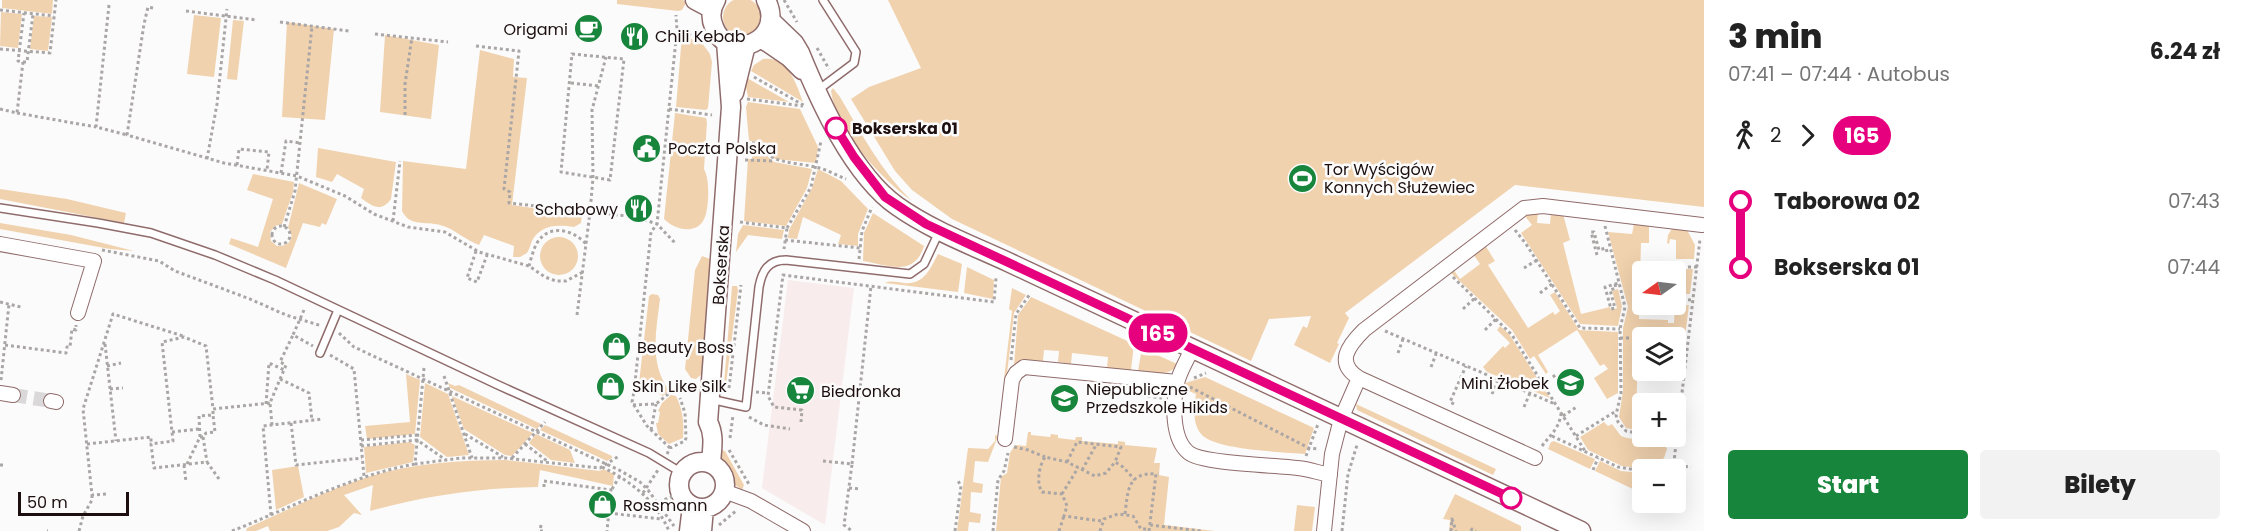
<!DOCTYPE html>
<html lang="pl">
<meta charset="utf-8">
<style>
body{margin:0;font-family:Poppins,sans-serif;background:#f2f2f2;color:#222;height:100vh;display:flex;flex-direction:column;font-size:22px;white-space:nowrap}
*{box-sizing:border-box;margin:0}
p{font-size:20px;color:#767676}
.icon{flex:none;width:33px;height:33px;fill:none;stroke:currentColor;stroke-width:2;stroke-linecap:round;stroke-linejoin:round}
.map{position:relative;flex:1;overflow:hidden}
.sheet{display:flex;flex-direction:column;background:#fff;width:540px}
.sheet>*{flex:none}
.badge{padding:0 12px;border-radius:20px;font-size:21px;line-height:39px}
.needle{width:39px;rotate:256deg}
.controls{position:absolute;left:1632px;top:261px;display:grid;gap:12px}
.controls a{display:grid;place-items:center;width:54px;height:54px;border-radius:6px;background:#fff;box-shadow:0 6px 24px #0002;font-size:30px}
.scale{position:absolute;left:18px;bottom:15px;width:111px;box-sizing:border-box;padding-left:6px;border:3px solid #1d0f0f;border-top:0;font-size:16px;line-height:21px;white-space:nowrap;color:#1d0f0f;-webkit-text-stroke:4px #fbfbfb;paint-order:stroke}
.map>.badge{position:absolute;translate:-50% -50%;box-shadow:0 0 0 3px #fff}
.legs{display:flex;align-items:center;gap:9px;height:66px;padding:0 24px;font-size:20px}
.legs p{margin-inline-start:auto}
.overview{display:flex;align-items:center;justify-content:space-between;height:102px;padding:0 24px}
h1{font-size:33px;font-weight:800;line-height:45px}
.button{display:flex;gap:12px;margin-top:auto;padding:12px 24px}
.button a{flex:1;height:69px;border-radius:6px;background:#18853c;color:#fff;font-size:24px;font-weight:800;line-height:69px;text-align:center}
.button a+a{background:#f2f2f2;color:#222}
ul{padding:0 24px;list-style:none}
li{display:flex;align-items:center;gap:21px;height:66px;font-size:22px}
li i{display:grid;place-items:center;width:9px;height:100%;margin:0 8px;background:currentColor}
li i::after{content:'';width:15px;height:15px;margin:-8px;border:4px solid;border-radius:50%;background:#fff}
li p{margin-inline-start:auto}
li:first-child i{background:linear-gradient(#0000 50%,currentColor 0)}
li:last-child i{background:linear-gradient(currentColor 50%,#0000 0)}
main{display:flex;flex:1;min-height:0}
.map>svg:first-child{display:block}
.built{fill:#f8ecec}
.green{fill:#f1d2ae}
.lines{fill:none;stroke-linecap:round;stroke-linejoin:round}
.street-tunnel{stroke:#dad8d8;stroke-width:14;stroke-dasharray:14 7;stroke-linecap:butt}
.lane-casing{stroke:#906b6b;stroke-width:10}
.street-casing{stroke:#906b6b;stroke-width:16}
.secondary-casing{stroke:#906b6b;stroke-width:21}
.path{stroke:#aba6a6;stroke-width:3;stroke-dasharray:3 3;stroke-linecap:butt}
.lane{stroke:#fff;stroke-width:7}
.street{stroke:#fff;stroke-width:14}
.secondary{stroke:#fff;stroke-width:18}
.line-1-casing{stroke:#fff;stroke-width:14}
.line-1{stroke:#e6007e;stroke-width:9}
.stop-1-dot{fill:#fff;stroke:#e6007e;stroke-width:3}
.labels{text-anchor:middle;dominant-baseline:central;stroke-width:5;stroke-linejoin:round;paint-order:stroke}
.poi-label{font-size:16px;fill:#1d0f0f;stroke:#fbfbfb;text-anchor:start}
.stop-label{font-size:16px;font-weight:bold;fill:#1d0f0f;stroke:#fbfbfb;text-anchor:start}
.street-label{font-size:16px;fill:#1d0f0f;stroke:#fbfbfb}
</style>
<main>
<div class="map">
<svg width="1704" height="531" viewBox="0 0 1704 531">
<rect width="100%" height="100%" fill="#fbfbfb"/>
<path class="built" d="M788,280L854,288L825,525L762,488Z"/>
<path class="green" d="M723 17a19 19 0 1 1 38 0a19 19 0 1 1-38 0Z
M2,0H53L52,14L2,8Z
M617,0H683L686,3L682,10L678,11L617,4Z
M888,0H1704V207L1515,185L1345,313L1349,318L1337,343L1339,344L1330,363L1294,345L1303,326L1307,328L1311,316L1269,319L1251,361L952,219L912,190L895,171L851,99L869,87L921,68Z
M1,12L22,14L18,48L0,46Z
M194,15L221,18L214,77L187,74Z
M34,16L52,17L48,51L30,49Z
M233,20L244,21L237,80L227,79Z
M287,22L334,29L325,120L282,117Z
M385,35L439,45L431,119L380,112Z
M682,35L702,43L710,54L712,62L708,108L706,110L676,107Z
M480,50L514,59L513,77L527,78L512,205L582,215L581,223L574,227C558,225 543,224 533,239C530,244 530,249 527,253L520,257H513L514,246L484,235L479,245C465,240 455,229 440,225C425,221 410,227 402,211L403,161L466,169Z
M763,59C788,56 796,83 803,102L751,71L754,65Z
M747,78L789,102L748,97L746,87Z
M833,88L840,97C861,133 881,171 912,201C881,179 836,130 831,91Z
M748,102L800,109L818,147L816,163L775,159L765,153L755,141H749L746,107Z
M675,113L706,118L707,122L704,169C710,180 709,205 705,217C698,236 674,230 664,219Z
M753,144L774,162L812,169L807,188L786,226L744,221L748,159H752Z
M318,148L396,162L391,199C381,213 372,206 361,198L364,189L337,174L332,182L316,177Z
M818,169L841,181L868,209L858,234V246L838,244L841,235L803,217L797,239L788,238L789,230L812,188Z
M253,174L294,182L293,192L282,224L275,226L270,232L271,241L277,246C289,247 296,237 288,228L299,183L337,199L326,225L322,223L320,227L303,223L286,268L229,244L231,238L258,247L273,199L247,190Z
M0,189L67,199L126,213L124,223L0,199Z
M1538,211L1537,223L1550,224L1551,212L1563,214L1570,240L1563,243L1581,314L1610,307L1611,310L1617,308L1612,291L1618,289L1622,306L1618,326L1580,324L1521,233L1532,225L1524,215Z
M873,213L924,246C914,278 888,265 863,261L864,233Z
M0,223L71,235L134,251L110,249L0,229Z
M1634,224H1649V243H1641L1639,319L1668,320V323H1674L1675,305H1689L1682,362L1676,361V338H1642V346H1638L1636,420L1642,421V431L1626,428L1619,417L1623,391V328L1628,307L1608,232L1632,234Z
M743,225L784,230L782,239L748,235L736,252L738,234Z
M1673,227L1686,228L1695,245L1694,259H1676V240L1670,239L1669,244L1667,243L1668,235Z
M540 256a19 19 0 1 1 38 0a19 19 0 1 1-38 0Z
M1485,245L1495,261L1488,265L1528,328L1553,312L1555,315L1560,311L1550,295L1555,292L1579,330L1618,332V393L1607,399L1594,378L1608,369L1604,364L1600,366L1577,330L1538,355L1548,372L1546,374L1534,356L1530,359L1512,330L1450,272L1453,269L1460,279L1480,264L1473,254Z
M938,254L962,264L958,292L885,283C891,280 897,282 904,283C924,285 930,269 938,254Z
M702,256L710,259L712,263L703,373L696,379L691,378L685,369L695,270Z
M967,267L994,280L993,299L964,293Z
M1669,269H1693L1690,294H1676V272L1669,271Z
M732,286H737L738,290L726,384H724Z
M1012,288L1026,295L1014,313L1007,374L1004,379L1012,311L1009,309Z
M652,294L658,295L660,299C656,332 649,362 669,391L663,396L639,383L649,296Z
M1031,297L1134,344L1131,370L1107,368L1108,357L1072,353L1071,364L1058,362L1059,351L1044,350L1043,361L1024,360L1014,365L1018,315Z
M1500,326L1509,334L1550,398L1487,372L1483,367L1503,346L1505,348L1510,343L1497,330Z
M1142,348L1177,364C1171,378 1151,372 1138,371Z
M406,374L420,380L415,434L367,439L365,426L410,422Z
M1205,377L1314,428L1305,454C1283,452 1216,450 1202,435C1192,424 1194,408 1196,394L1184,389L1185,383Z
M425,383L448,394L469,455L447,457L420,437Z
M448,383L455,386L459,385L541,424L537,429L450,388Z
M671,395L676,396C683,410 684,423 683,438L669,444L658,434L656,423H658L660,412L658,411L662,403Z
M452,396L526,430L533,433L512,456L505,455L464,429Z
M1356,404L1496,469L1493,475L1357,410Z
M1604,422L1608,426L1612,424L1621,436L1627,438L1664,443L1667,449L1664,458L1655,463L1649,462L1647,469L1622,466L1588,450L1580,437Z
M545,425L612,456V458L607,461L540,430Z
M1028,432H1031V435L1050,437L1051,434L1058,435V438L1075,440L1076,437H1082V441L1118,444V441L1125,442V445L1157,448L1154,463H1160L1159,475L1169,477L1164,525L1215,531H996L1001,477L1007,473L1010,453L1015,445L1026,446Z
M536,434L570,450L575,463L551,460L529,443Z
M995,435L998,436L988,462L975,461L973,482L983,484L982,493L971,492L970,512L981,514L980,523L969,522L968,531H957L968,448L988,449L995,441Z
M1554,441L1595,459L1590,469L1548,449L1551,442Z
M410,442L415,445L413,462L366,473L364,447Z
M715,448L725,451L744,485L742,490C727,481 720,465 715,448Z
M505,460L600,471L603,469L614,474L613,486L540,470L538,487C477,488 429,495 370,511L373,485L344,495L362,515L354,513L339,527L327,531H270L268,526L256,531H246L247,528C288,510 329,489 371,476C415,463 460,460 505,460Z
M1600,461L1621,471L1642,473L1635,490L1595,471Z
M298,466L304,497L276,510L272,470Z
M1455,494L1521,526V531H1449L1450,520L1443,519Z
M1297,505L1315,507L1312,531H1294Z"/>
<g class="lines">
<path class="street-tunnel" d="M13,395L51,401"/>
<defs>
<path id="lane" d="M818,90L854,63L856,52L823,0
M0,208L98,223L151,233L215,255L275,280L498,385L649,453L682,473
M320,353L338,310
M710,399L746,407L759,287C762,271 768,260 786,260L910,274L924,264L939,232"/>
<path id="street" d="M0,244L94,261L78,313
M1192,349C1187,360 1180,371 1177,383C1173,402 1171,439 1189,453C1203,464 1277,465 1298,468C1309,469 1319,473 1330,475
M1359,378L1535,458
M0,393L13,395
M51,401L56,402
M1005,439L1012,380L1016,373L1024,367L1177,382
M724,491L751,501L803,531
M1324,531L1332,454L1341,419L1359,378C1335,363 1348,346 1364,330L1524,208L1543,206L1702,225"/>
<path id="secondary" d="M695,0L712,9
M716,0C711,8 710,18 714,27C728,65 787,40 766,0
M770,20L794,43L800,53C820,102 853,175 897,206C931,230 971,245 1008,262L1581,531
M761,38L789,57L802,70
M734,93L746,45
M679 485a23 23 0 1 1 46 0a23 23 0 1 1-46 0Z
M711,463C712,448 715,435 708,422L731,107L726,42
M689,531L692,506
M702,531L704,508"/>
</defs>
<use href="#lane" class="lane-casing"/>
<use href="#street" class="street-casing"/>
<use href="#secondary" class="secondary-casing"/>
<path class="path" d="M784,0L797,22
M109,5L96,127L127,135
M153,8L148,7L144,24L127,135L224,163L297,176L345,196L374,214L408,227L445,232L479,252L529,266L545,277L556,281H566L583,272
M0,10L54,16
M186,11L257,20
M280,22L349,31
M677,30L703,40
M375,34L448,42
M476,46L519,51L504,189L510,192L509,203L636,217L657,224L676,244
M817,48L829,69
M0,49L50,53L56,0
M572,54L624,59L610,180L561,172Z
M23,62H27L33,14
M754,77L805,106
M571,83L599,86
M747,99L803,106
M0,109L17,113L23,62L18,61L24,13
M669,109L712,115
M17,113L96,127
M405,115V84L412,37
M746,142L755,143C774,165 789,161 815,167C826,169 836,175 846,179
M207,159L217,104L227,9
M745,160L775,161
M237,165L239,149L269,152L267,170
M281,173L286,141L301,143
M393,221L400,161
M740,222L787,228L784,249
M1605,226L1625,307L1620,329L1621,393L1616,415L1618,422L1626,431L1642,434
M272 235a9 9 0 1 1 18 0a9 9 0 1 1-18 0Z
M284,227L295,191L312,26
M787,228L811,187L821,141
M1515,230L1526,244L1580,328L1620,329
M785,240L860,248
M102,250L159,261L175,271L250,299L286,315L322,326
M476,251L467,278L477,282L487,255
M1597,255L1591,232H1594L1599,250L1606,248L1607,252
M859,259L862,231L872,207
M529,266C531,259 533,250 537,243C549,223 574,230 586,244
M1670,267H1697
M1524,268L1537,260
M1453,277L1512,335L1585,451
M1615,284L1616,288L1610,290L1615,308L1611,309L1605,287L1619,283
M1540,293L1552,284
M1676,299L1693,300
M0,302L21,307
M1463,309L1475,298
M304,310L293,335L313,346
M577,315L590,212L593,178L592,110L606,57
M1485,330L1496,319
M1385,331L1555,404
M339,333L354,347L619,470L640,482L648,490L674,526
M1620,338H1641V346
M105,344L116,441
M5,345L66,353L67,347H70L72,329L76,330V325
M1398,353L1403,339
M330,355L354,369L364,476
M1011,360L1016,314L1030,294
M107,366L121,363
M1431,367L1436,354
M424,368L415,464L461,458H505L600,468L619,456
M1676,369H1685
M444,376L472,458
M1194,378L1206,373
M280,379L309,393L312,421
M1,380L9,304
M1543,384L1557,374
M1190,387L1309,448L1319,449
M729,388L741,285
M110,389L123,388
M1100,390L1162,398
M756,392L768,393
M1492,394L1498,380
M1666,401H1681
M266,404L269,363L284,370
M1454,404L1450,402L1466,366
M633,405L656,404L673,390
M1524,407L1530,393
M1563,416L1578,406
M749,417L764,425L790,429
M801,422L802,410L774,407L768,396L783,275L994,302L996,278
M291,423L296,465L362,458
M272,425L270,403L286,365L280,362L293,335
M651,430L656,404
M172,432L199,429
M465,434L503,457
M1552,436L1618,467L1642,471
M1576,436L1616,411
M200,437L199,416L213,415V409
M203,437L207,462
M730,438L733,415
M361,440L418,435
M87,444L151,437V444
M525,444L547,461
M361,446L417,440L446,460
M1542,446C1550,435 1559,429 1561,414
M1014,447L1028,450L1045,457
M670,448L647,426L632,402L634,392L651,232L657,224L677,30L676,15
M729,450L750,486
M667,454L670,448L685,441L686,438L685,413L680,398
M1306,456L1318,424
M512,458L545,422
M823,461L852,464L844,525L852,531
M1067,462L1077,442L1121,447L1115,462
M187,464L200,437H203L206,433L215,432L213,415
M852,464L871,286
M0,465H5
M184,465L186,482
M1673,465L1691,467
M602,467C631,481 656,501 669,531
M1082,470L1096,445
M1593,470L1598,458
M1650,470L1651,462
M1673,470L1700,239
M219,479L207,462L154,468L151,444L173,441L162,342L184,337L206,346L213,409L270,403
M544,487V481L611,490L607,531
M849,488L860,489
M612,489L620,476
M643,493L658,470
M106,494L92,495L83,409L113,314L183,336
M1062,494L1078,468
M659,502L680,493
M609,513L661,519
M1125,514C1128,491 1127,472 1156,474
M271,515L263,426L323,419
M1101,521L1064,516L1067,506L1062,494L1042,492C1036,483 1039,466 1045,457L1067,462L1095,476L1106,473L1115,462L1123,467L1135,480
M541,525L540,531H544
M719,525L737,510
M1150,525L1201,531
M47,531H48
M79,531L83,516L92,500V495
M232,531C293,507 350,476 415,464
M955,531L961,486L957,479
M993,531L998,480L1004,471L1008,453
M1059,531L1064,516
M1100,531L1104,519L1118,514L1133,516L1141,529H1149
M1149,531L1156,474H1159
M1342,531L1348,474L1357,445
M1451,531L1452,519L1456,531
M1471,531L1472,529L1476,531"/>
<use href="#lane" class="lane"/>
<use href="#street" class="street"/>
<use href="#secondary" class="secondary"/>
</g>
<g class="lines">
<defs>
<path id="line-1" d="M836,128L854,157L885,197L926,224L1511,498"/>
</defs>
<use href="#line-1" class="line-1-casing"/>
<use href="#line-1" class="line-1"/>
</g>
<defs>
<symbol id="cafe-disc" viewBox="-11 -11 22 22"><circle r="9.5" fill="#18853c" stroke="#fbfbfb"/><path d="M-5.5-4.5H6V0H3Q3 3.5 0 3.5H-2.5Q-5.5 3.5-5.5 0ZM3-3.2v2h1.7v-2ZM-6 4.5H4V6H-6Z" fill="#fff"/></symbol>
<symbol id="restaurant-disc" viewBox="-11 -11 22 22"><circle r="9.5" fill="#18853c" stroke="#fbfbfb"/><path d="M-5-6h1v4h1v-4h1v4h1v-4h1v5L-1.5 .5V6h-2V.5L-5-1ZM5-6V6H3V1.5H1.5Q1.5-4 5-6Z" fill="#fff"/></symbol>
<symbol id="civic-disc" viewBox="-11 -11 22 22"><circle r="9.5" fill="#18853c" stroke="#fbfbfb"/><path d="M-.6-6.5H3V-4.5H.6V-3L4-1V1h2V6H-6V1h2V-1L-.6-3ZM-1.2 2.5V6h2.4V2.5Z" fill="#fff"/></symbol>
<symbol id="stadium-disc" viewBox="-11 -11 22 22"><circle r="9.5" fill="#18853c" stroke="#fbfbfb"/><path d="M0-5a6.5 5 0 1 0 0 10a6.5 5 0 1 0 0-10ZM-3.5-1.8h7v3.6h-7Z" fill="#fff"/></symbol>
<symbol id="shop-disc" viewBox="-11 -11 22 22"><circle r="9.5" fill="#18853c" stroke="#fbfbfb"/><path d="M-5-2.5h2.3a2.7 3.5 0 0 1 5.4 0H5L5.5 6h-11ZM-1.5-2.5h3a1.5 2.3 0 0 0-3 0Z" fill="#fff"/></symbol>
<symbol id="school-disc" viewBox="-11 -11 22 22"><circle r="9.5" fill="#18853c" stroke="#fbfbfb"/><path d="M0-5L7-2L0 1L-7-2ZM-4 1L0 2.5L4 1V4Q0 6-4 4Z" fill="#fff"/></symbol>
<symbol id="supermarket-disc" viewBox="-11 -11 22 22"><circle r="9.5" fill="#18853c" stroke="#fbfbfb"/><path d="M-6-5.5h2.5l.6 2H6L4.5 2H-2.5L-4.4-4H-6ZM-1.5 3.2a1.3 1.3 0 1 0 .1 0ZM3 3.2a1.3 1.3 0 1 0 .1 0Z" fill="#fff"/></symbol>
</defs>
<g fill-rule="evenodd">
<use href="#cafe-disc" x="572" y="12" width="33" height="33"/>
<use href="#restaurant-disc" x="618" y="20" width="33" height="33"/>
<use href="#civic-disc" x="630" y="132" width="33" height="33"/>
<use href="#stadium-disc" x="1286" y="162" width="33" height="33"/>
<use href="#restaurant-disc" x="622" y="192" width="33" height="33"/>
<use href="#shop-disc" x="600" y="330" width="33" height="33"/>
<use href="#school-disc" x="1554" y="366" width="33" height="33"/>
<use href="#shop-disc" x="594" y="370" width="33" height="33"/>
<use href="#supermarket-disc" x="784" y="374" width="33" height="33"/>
<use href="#school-disc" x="1048" y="382" width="33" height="33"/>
<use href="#shop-disc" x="586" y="488" width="33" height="33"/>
</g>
<g class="stop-1-dot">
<circle cx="836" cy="128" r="10"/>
<circle cx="1511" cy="498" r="10"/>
</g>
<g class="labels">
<g class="poi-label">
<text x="568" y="29" text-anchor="end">Origami</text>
<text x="655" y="36">Chili Kebab</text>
<text x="668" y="148">Poczta Polska</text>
<text x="1324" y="169">Tor Wyścigów<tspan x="1324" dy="18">Konnych Służewiec</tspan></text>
<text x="618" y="209" text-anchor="end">Schabowy</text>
<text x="637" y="347">Beauty Boss</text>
<text x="1549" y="383" text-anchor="end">Mini Żłobek</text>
<text x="632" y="386">Skin Like Silk</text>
<text x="1086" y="389">Niepubliczne<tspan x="1086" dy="18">Przedszkole Hikids</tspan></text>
<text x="821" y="391">Biedronka</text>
<text x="623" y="505">Rossmann</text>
</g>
<g class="stop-label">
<text x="852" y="128">Bokserska 01</text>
</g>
<g class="street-label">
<text transform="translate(721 265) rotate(-86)">Bokserska</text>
</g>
</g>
</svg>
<div class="controls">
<a><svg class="needle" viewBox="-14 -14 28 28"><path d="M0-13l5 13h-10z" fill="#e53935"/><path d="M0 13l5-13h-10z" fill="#767676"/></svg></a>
<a><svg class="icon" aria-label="layers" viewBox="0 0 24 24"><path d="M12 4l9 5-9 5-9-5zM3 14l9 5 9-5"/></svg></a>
<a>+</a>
<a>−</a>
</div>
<div class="scale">50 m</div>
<b class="badge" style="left:1158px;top:333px;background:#e6007e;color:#fff">165</b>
</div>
<section class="sheet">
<div class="overview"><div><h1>3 min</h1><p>07:41 – 07:44 · Autobus</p></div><b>6.24 zł</b></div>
<div class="legs"><svg class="icon" aria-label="walk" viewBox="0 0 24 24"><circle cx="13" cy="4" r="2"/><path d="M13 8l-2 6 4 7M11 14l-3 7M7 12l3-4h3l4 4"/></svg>2<svg class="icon" aria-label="forward" viewBox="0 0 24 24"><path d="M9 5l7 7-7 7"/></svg><b class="badge" style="background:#e6007e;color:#fff">165</b></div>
<ul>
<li><i style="color:#e6007e"></i><b>Taborowa 02</b><p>07:43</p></li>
<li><i style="color:#e6007e"></i><b>Bokserska 01</b><p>07:44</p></li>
</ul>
<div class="button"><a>Start</a><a>Bilety</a></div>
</section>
</main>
